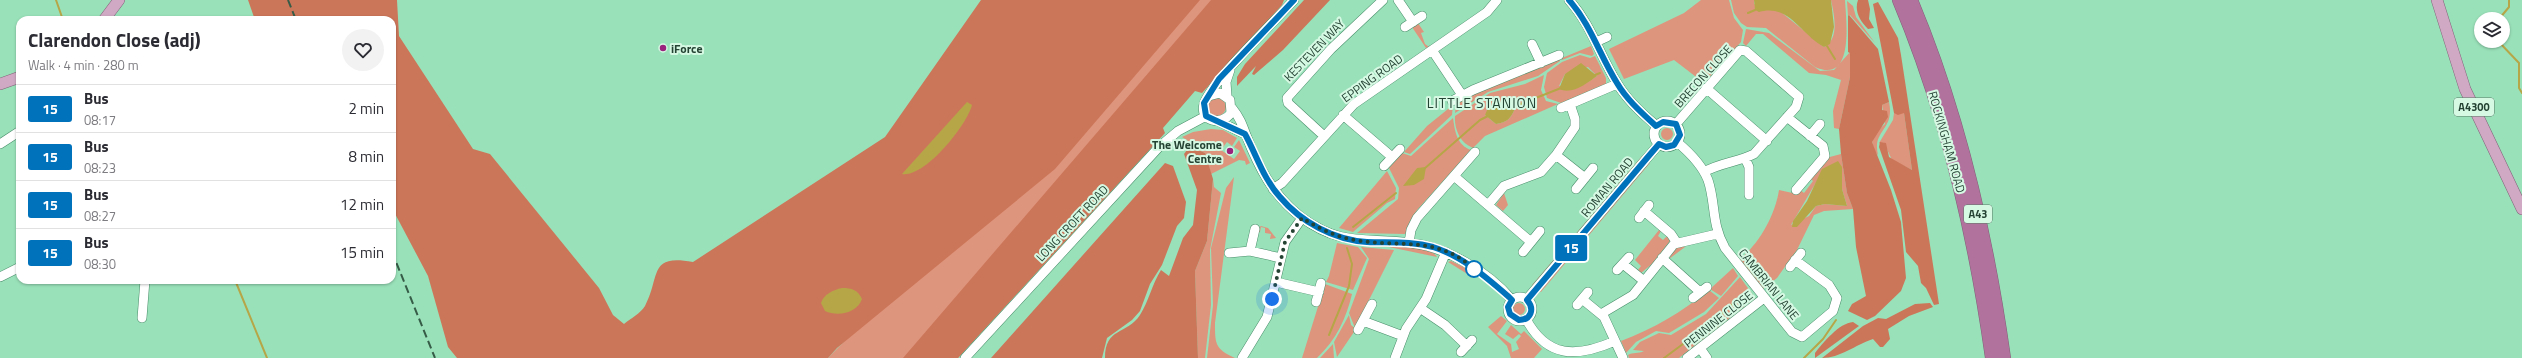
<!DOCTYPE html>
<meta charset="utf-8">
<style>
body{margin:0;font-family:"Titillium Web",sans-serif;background:#f2f2f3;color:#2b2b33;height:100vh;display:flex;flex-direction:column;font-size:15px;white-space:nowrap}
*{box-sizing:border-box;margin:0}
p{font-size:13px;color:#7c7c81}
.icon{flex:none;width:22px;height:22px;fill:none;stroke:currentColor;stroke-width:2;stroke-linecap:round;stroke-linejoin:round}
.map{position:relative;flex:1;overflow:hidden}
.details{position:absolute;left:16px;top:16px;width:380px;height:268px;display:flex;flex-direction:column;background:#fff;border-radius:12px;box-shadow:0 1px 3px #0004}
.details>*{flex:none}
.badge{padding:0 8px;border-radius:3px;font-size:14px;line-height:26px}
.controls{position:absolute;left:2474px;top:12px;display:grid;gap:8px}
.controls a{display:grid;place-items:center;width:36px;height:36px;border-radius:50%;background:#fff;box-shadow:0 1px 3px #0004;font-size:20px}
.you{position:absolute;width:20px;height:20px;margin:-10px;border:3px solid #fff;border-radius:50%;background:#1a73e8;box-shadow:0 0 0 6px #1a73e833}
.map>.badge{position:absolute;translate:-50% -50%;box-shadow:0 0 0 2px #fff}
.round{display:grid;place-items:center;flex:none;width:42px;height:42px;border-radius:21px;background:#f2f2f3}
.summary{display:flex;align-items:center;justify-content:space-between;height:68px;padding:0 12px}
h1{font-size:19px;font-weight:700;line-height:30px}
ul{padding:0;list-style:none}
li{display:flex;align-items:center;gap:12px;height:48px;padding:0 12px;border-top:1px solid #e1e1e2}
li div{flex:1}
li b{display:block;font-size:15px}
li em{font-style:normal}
li .badge{min-width:44px;font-weight:700;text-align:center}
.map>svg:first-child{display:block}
.green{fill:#de957d;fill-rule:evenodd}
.forest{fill:#cc7659}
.water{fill:#b6a648}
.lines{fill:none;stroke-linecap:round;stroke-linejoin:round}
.stream{stroke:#b6a648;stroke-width:2}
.minor-casing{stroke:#488e6a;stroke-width:10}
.major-casing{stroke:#806278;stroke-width:12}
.highway-casing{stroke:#806278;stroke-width:14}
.minor{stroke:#fff;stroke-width:9}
.major{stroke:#d0aac4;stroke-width:11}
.highway{stroke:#b1729d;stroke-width:13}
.rail{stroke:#365b47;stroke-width:2;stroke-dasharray:8 4;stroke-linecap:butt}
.line-casing{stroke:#fff;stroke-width:9}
.line{stroke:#0072bc;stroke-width:6}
.walk{stroke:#254333;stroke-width:4;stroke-dasharray:0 7.2}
.poi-dot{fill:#9a237e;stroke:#d6f9e4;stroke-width:1.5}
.stop-dot{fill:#fff;stroke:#0072bc;stroke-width:2}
.labels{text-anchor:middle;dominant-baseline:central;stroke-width:4;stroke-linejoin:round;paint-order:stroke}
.shield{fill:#d6f9e4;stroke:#5a7a68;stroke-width:1}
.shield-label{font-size:11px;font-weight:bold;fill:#254333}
.poi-label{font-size:12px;font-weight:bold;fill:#254333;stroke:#d6f9e4;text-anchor:start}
.street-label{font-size:12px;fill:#254333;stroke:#d6f9e4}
.quarter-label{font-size:14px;letter-spacing:1px;fill:#254333;stroke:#d6f9e4}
</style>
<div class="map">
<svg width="2522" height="358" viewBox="0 0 2522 358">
<rect width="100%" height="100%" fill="#99e1b9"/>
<path class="green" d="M1180,0H1270L958,358H828Z
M1701,0H1729L1734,18L1743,30L1741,42L1704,83L1674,60L1624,79L1609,49L1684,13Z
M1731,0H1754V4L1766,10L1771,9L1781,12L1824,47C1840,39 1834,14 1831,0H1845C1846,20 1855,85 1815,67L1766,28L1747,27L1741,23L1734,13Z
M1847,1L1853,6L1856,17L1875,43L1850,15L1848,16Z
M1418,23L1424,32L1421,33L1425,44L1429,47L1426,48L1412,27Z
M1746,29L1769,33L1820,71L1834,70L1850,52V77L1839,129L1834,128L1833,111L1841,80L1826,75L1809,73L1763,34H1756L1746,46L1743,43Z
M1591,46L1594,54L1592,56L1580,53L1562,60V58Z
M1580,55L1590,58L1595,56L1606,78V84L1561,103L1547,98L1544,87L1547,73L1562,62ZM1588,67L1597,76L1588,82L1559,86L1565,74Z
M1560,59V61L1538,76L1488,92L1455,113L1456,104L1474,94Z
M1544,75L1541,90L1546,101L1558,104L1485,136L1473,148C1460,143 1454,129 1455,116L1490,93L1525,84ZM1501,103L1515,108C1511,119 1507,122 1496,124L1485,115Z
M1208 107a9 9 0 1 1 18 0a9 9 0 1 1-18 0Z
M1889,102C1895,131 1872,129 1878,155L1875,152L1872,142L1876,132L1885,124L1882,105Z
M1453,105L1452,115L1410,154L1404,152L1427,126Z
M1894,113H1904L1912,170L1892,160L1886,147L1879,143L1893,120Z
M1453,118C1455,132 1457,145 1471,150L1417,210L1405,234L1357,233L1398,199L1399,188L1389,168L1402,153L1411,156Z
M1661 134a6 6 0 1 1 12 0a6 6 0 1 1-12 0Z
M1211,129L1223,130L1237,138L1232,146L1227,142L1221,150L1234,159L1240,151L1234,147L1239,140L1250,163L1246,165L1245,161L1239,160L1211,174L1205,153L1192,147L1190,142L1182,137L1193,132Z
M1841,154L1847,193L1853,209L1824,211L1814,215L1797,250L1777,278L1763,289L1739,260C1759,244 1775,216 1779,190L1797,194L1800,190L1804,193L1813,181L1810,178L1826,158ZM1842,167V189L1847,206L1825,204L1816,206L1809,216L1791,225L1818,179Z
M1642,156L1644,157L1534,287L1532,285Z
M1648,161L1650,163L1541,292L1539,291Z
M1387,171L1396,188L1395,199L1387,203L1353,232L1339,228Z
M1234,177L1215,323C1215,344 1215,349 1235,358H1207L1213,305L1211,248L1226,188Z
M1213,179L1214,187L1221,193L1210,250L1211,305L1205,358H1198L1195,271L1207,241Z
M1504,193L1508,205L1503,211L1496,205Z
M1261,226L1268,228L1276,238L1270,239L1271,234L1265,233V228L1261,227L1260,232H1258V228Z
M1659,230L1661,231L1658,236L1663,240L1667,236L1670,241L1653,263L1641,273L1638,270L1641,266L1635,260Z
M1338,240C1349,243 1361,245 1372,246C1386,247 1430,243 1437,257L1389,247L1357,245Z
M1337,243L1358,247L1367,258L1353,290L1326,282L1329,276Z
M1684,244L1685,247L1669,259L1675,248Z
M1361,247L1394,250L1355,328L1349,313L1369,259Z
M1451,261L1472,271L1469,275L1448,262Z
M1733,268L1738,276L1721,296L1710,289Z
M1740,277L1755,298L1679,358H1629L1628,355C1633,352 1638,354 1644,351L1633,350L1640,342L1659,333L1671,335L1706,314Z
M1325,284L1352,294C1346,319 1336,340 1317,358H1302Z
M1709,290L1719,298L1704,312L1669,333L1656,331L1636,342L1626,353L1621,341C1653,329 1682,312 1709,290Z
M1513 309a6 6 0 1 1 12 0a6 6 0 1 1-12 0Z
M1349,315L1351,325L1356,329L1337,357L1334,342Z
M1501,316L1507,321L1497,334L1511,344L1512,352L1519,349L1516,342L1521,336L1519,334L1513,339L1505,334L1511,325L1521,334L1524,331L1542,349L1534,358H1511L1507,346L1488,327Z
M1333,344L1334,358H1320Z"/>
<path class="forest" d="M248,0H397L399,36L473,149L490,154L599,288L613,315L624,324C630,319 641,313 645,306C661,275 648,254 693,262L885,137L981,0H1200L1055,169L837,348L828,358H457L448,347L428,276L392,208V20H255Z
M1211,0H1284L1282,5L1202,93L1195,91L1163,128L1165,133L958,358H903Z
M1304,0H1330L1283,50L1254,75L1252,74L1256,66L1237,86V77L1245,64Z
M1858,0H1868L1870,9L1869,19L1874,28L1868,29C1860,21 1854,11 1858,0Z
M1878,2L1898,38L1901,55L1939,304L1934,305L1926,288L1921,283L1918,266L1906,252L1901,210L1879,147L1880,142L1886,143L1889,157L1912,170L1904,113L1898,115L1894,113L1873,4Z
M1849,15L1878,49L1889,102L1882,105V110L1887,111L1888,117L1872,142L1891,190L1901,222L1906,278L1901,291L1875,316L1867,320L1848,311L1852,304L1866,296L1856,247L1853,209L1847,193L1841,154L1839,129L1850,77V53L1848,52V16Z
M1190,146L1205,153L1213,179L1207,241L1195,271L1198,358H1105C1105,327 1127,335 1140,315C1149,301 1152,284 1161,270L1169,276L1183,238L1193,225L1197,190L1184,154Z
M1165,163L1173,166L1186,202L1184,218L1177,226L1162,265L1150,284L1140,311L1132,320L1107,338L1102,358H991Z
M1930,303L1933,307L1909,316L1888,329L1890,339L1883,347H1880L1873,339C1855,345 1840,358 1822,358L1863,326L1878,318L1886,319L1915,304Z
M1853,322L1859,326L1815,358V353C1823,343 1839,323 1853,322Z"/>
<path class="water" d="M1754,0H1831L1834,27L1830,44L1824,47C1801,35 1789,3 1759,12L1755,10Z
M1581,63L1597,76C1587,83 1573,95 1559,89L1565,74Z
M967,102L972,105C967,125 925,178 902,174Z
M1496,102L1513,104L1515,108C1511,119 1507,122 1496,124L1485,115L1488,108Z
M1838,161L1842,167V189L1847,206L1825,204L1816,206L1797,227H1792L1793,221L1807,201L1822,169Z
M1426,167L1424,179L1414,185L1403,186L1417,168Z
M842,288C852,288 858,290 862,299C857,313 838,317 825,311L821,303C824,294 833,290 842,288Z"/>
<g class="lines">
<path class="stream" d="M56,0L63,20
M1748,13L1755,10
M2499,19L2509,7V0
M2498,41L2519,63V88L2522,93
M1827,46L1835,59
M1595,75L1600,73
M1513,107L1561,88
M1424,169L1480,120L1488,116
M1353,227L1396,193
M235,280L267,358
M1329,335L1349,286L1352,264L1347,248
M1664,358L1714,321L1736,301
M1804,358L1823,339L1836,320"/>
<defs>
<path id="minor" d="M1398,0L1413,22
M1569,0C1591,24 1600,56 1617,83C1627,100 1642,114 1657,126
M1405,27L1422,16
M1596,42L1607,37
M1532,44L1541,63
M1432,50L1462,95
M1706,88L1767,141
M1209,96L1220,93L1230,100L1231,113C1222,126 1199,122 1204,104C1209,84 1277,19 1294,0
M1227,96L1226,82L1230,70
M1452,101L1473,90L1559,55
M1232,108C1240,118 1242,124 1246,135C1258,166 1273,196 1301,217C1341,247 1366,237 1411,243C1446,247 1489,272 1512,300
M1561,108L1617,84
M1343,115L1392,157
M1787,117L1823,146L1825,156L1796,190
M1654 134a13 13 0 1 1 26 0a13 13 0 1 1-26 0Z
M1220,122L1245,134
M1676,124L1740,50L1746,51L1799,97L1796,107L1754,154C1738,162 1719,163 1704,172
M1324,136L1288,103L1287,98L1331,49L1383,0
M1810,136L1820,124
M1677,142C1689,152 1702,165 1708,180C1716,204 1711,223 1725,248L1792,332L1802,337L1833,311L1837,298L1829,285L1795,260
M0,144L20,131
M1556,155L1585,178
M1745,158L1749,167V195
M1384,166L1400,149
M1454,176L1531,242
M1273,189L1282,183L1354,104L1487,12L1497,0
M1576,189L1593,168
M1488,205L1504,186L1541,172L1556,155L1575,127V119L1570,104
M1644,211L1671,234L1677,243
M1639,218L1649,205
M1409,243L1411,230L1417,218L1475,152
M1250,251L1255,229
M1523,252L1540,231
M1229,253L1250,251L1281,258
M1662,258L1700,292
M1623,264L1644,281
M1790,267L1801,253
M1617,270L1629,257
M0,277L20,267
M1276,282L1319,292
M1508 309a12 12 0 1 1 24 0a12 12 0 1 1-24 0Z
M1693,298L1707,287
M1527,299L1659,144
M1582,299L1604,317L1623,358
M1316,302L1321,283
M1577,305L1588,292
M1420,308L1445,325L1467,346
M1601,314L1633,295L1674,244L1717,234
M142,318L145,280
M1526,319C1547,358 1576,358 1615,341
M1363,321L1403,336
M1358,330L1372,304
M1700,348L1707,358
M1461,352L1472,340
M965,358L1159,147L1178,131L1206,116
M1242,358L1267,317L1285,242L1302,218
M1395,358L1406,329L1426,299L1446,252
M1687,358L1764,298"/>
<path id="major" d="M2437,0L2465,89L2522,209
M104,20L119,0
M0,84L20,77"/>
<path id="highway" d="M1899,0C1947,114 1975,236 1992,358
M1911,0C1959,114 1987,236 2004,358"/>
</defs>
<use href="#minor" class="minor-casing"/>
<use href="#major" class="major-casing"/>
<use href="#highway" class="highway-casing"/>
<use href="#minor" class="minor"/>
<use href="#major" class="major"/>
<use href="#highway" class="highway"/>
<path class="rail" d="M288,0L296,20
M392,252L435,358"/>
</g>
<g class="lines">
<defs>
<path id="line" d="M1294,0L1219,79L1204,103L1206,116L1245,134C1257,156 1263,178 1280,197C1301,222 1334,240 1367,242C1389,243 1411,241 1433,247C1462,256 1486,277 1509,297L1512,300L1508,307L1510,314L1519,320C1531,320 1535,309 1527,300L1647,158L1659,144L1666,147L1674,145L1680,135L1676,124L1663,122L1656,126C1642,113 1627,100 1617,83C1600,56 1591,25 1569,0"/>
</defs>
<use href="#line" class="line-casing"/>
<use href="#line" class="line"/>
<path class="walk" d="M1272,299L1285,242L1302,218C1319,228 1335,237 1355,240C1397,248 1438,235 1474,269"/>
</g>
<g class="poi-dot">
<circle cx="663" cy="48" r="4"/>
<circle cx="1230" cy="151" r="4"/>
</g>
<circle class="stop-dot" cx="1474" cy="269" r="8"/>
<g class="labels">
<g class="shield">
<rect x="2454" y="98" width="40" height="18" rx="3"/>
<rect x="1964" y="205" width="28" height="18" rx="3"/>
</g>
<g class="shield-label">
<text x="2474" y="107">A4300</text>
<text x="1978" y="214">A43</text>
</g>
<g class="poi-label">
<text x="671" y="48">iForce</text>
<text x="1222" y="144" text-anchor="end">The Welcome<tspan x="1222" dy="14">Centre</tspan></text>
</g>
<g class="street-label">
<text transform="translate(1314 50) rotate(-46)">KESTEVEN WAY</text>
<text transform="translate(1703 76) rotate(-48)">BRECON CLOSE</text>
<text transform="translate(1372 78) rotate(-36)">EPPING ROAD</text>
<text transform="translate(1947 142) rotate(74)">ROCKINGHAM ROAD</text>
<text transform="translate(1607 187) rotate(-50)">ROMAN ROAD</text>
<text transform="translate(1072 223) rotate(-47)">LONG CROFT ROAD</text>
<text transform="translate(1769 284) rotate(51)">CAMBRIAN LANE</text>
<text transform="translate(1718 319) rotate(-38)">PENNINE CLOSE</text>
</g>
<g class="quarter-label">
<text x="1482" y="102">LITTLE STANION</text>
</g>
</g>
</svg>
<div class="controls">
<a><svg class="icon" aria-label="layers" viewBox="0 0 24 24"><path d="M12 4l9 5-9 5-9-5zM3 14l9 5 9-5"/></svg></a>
</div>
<div class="you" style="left:1272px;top:299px"></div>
<b class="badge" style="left:1571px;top:248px;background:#0072bc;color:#fff">15</b>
<section class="details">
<div class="summary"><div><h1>Clarendon Close (adj)</h1><p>Walk · 4 min · 280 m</p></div><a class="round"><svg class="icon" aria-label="heart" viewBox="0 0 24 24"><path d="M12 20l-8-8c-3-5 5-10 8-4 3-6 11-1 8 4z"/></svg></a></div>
<ul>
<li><span class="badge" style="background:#0072bc;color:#fff">15</span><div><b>Bus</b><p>08:17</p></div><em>2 min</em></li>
<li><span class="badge" style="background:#0072bc;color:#fff">15</span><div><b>Bus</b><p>08:23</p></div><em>8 min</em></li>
<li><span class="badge" style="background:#0072bc;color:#fff">15</span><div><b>Bus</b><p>08:27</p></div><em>12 min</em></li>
<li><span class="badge" style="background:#0072bc;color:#fff">15</span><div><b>Bus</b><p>08:30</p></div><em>15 min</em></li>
</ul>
</section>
</div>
